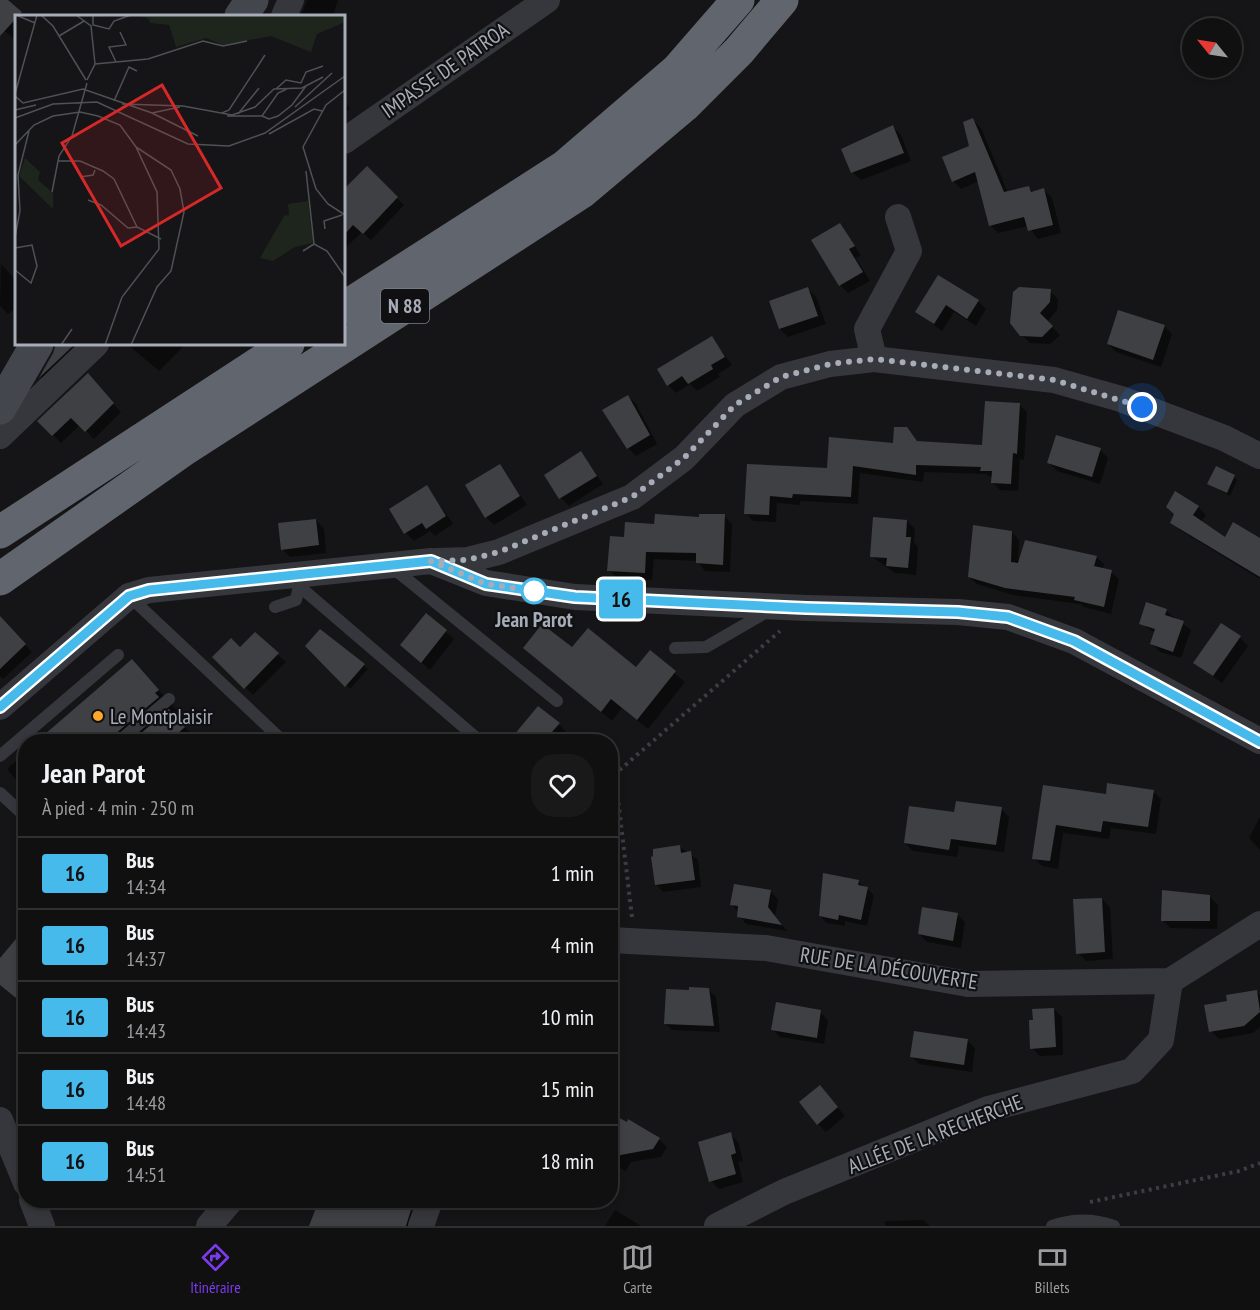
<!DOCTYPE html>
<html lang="fr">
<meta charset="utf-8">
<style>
body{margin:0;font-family:"PT Sans Narrow",sans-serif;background:#19191a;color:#f1f3f6;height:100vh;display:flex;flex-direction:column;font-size:22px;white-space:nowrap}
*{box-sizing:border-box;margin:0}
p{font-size:20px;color:#9c9d9f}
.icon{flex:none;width:33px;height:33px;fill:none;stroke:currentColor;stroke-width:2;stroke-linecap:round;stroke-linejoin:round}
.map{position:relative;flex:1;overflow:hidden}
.sheet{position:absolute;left:18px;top:734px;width:600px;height:474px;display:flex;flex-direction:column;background:#101011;border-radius:24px;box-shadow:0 3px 9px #0003,0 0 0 2px #303031}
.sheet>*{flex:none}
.badge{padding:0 12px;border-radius:4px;font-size:21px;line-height:39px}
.needle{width:39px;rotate:300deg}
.tools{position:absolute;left:1182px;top:18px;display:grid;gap:12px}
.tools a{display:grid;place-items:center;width:60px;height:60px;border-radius:50%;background:#101011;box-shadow:0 3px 9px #0003,0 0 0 2px #303031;font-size:30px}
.you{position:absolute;width:30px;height:30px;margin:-15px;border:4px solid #fff;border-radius:50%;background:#1a73e8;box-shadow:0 0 0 9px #1a73e833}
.map>.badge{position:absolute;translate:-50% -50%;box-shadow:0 0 0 3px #fff}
.round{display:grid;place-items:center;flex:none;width:63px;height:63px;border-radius:24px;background:#19191a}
.overview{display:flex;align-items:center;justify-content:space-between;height:102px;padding:0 24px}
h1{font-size:28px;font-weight:600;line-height:45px}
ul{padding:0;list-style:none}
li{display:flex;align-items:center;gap:18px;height:72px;padding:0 24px;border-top:2px solid #303031}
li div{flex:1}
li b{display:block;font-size:22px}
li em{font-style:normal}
li .badge{min-width:66px;font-weight:700;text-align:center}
.menu{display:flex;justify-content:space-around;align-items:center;height:84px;border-top:2px solid #303031;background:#101011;font-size:16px;color:#9c9d9f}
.menu a{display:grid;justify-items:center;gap:3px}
.menu .active{color:#7c3aed}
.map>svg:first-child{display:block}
.shadow{fill:#0007}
.building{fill:#3f4044}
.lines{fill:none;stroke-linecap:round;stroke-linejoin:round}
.path{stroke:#3c3e43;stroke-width:4;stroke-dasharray:3 4.5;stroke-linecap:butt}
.lane{stroke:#36373c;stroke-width:12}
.street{stroke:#36373c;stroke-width:26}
.secondary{stroke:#43464c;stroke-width:33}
.highway{stroke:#61656d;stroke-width:33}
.line-casing{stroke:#fff;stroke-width:14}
.line{stroke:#47baec;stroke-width:9}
.walk{stroke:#a6acb8;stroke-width:6;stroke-dasharray:0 10.8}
.stop-dot{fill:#fff;stroke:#47baec;stroke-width:3}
.poi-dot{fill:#fca727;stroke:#101012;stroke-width:2}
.labels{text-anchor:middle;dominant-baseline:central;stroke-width:4.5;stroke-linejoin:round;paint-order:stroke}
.shield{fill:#101012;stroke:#797d86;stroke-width:1.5}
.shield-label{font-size:20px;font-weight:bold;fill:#a6acb8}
.street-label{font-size:21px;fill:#a6acb8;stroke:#101012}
.stop-label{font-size:21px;font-weight:bold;fill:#a6acb8;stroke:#101012}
.poi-label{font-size:21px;fill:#a6acb8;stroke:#101012;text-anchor:start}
.inset-road{fill:none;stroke:#4f5157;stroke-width:1.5}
.view{fill:#d62828;fill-opacity:0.15;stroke:#d62828;stroke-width:3}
.inset-edge{fill:none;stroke:#a6acb8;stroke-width:3}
</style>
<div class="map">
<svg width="1260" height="1226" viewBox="0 0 1260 1226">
<rect width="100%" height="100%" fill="#151517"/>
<path class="shadow" d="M2,0L24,16H16V34L13,38L0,27Z
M307,0H338L333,16H301Z
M344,100L350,109L344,114Z
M973,120L981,128L1008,193L1029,188L1034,193L1044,190L1052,198L1061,233L1038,239L1028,226L998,233L990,225L979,181L961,189L953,181L970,147Z
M893,127L901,135L911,161L861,180L852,172Z
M367,168L404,205L371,240L362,232L344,249V191Z
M840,225L861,255L856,258L870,281L848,293L840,285L813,240Z
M1,264L16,280V308L8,314L0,306Z
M938,277L978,301L986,309L976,326L954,312L942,331L917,312Z
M808,289L816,297L826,324L788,337L780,329Z
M1050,291L1058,299L1057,310L1047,322L1060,335L1050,344L1030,343L1022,335Z
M1164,326L1172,334L1161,367L1116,352L1108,344Z
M711,337L732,365L718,374L720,377L697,391L690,384L676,393L668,385Z
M57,344H97L51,387L41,377Z
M127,344H186L159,371Z
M95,383L121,412L94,439L80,425L61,443L39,421Z
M628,396L636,404L657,444L636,456L628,448Z
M1020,405L1027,412L1024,460L1020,459L1018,491L1000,490L992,482L993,478L986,474L924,472L923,482L860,473L858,504L800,501V505L777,503L776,522L753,521L746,513L749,465L829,470L894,444L907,429L919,443L984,446Z
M1100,450L1108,458L1100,484L1057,471L1049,463Z
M581,453L603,484L569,506L561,498Z
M500,466L527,505L494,525L486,517Z
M1234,477L1237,480L1230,496L1209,484Z
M427,487L453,524L435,536L430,531L414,541L406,533Z
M1198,507L1206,515L1201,522L1225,539L1260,540V579L1180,530L1172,522L1176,515Z
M724,516L732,524L730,572L705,571L697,561L654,559L652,580L617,578L609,570L626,538L656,525Z
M316,520L324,529L326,553L290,557L282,549Z
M907,521L915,529L914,542L918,547L916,575L895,573L871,556Z
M1012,532L1019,540L1018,567L1096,557L1104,564L1102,570L1111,572L1119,579L1111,614L1084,607L1080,604L1013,595L977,584L969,577Z
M1166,611L1191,630L1181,658L1160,652L1152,644L1155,633L1141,623Z
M426,615L454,639L430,670L410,653Z
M0,623L7,626L32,652L3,679L0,676Z
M321,631L368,669L350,689L307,646Z
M255,634L286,662L253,695L214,657L240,649Z
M1240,638L1248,646L1222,683L1195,663Z
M525,648L572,649L636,669L650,652L685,682L648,729L622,708L612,721Z
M132,662L178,711L174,714L177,719L198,741H39Z
M559,724L566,732L559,741H517Z
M445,734L453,741H438Z
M26,753V791L7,769Z
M1044,787L1107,796L1153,791L1161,799L1156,834L1111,828L1109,839L1063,833L1058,869L1042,866L1034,858Z
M1001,809L1009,817L1004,852L959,846L957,857L913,851L905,843L955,813Z
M1260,817V850L1249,838Z
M680,847L698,860L701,887L663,892L656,884Z
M859,882L874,895L867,926L845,921V926L827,923L820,916Z
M26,890V904L19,897Z
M770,891L778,899L775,916L787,931L746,924L732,904Z
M1163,891L1210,897L1218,905L1217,929L1170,928L1163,920Z
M1102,899L1110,907L1113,959L1086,961L1078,953Z
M957,914L965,922L961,948L927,942L919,934Z
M708,990L716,997L720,1032L672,1030L665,1023Z
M1257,992L1260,995V1027L1253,1033L1219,1039L1211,1031Z
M1054,1009L1062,1017L1063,1055L1040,1056L1032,1048Z
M820,1012L828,1020L824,1044L780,1037L773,1030Z
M610,1022L615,1026L612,1050H610Z
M967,1040L975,1048L972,1072L919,1064L911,1056Z
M827,1095L845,1116L826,1132L818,1124Z
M610,1115L659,1139L667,1147L661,1157L631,1162L626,1171L610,1163Z
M730,1134L738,1142L743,1161L738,1162L743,1182L719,1189L711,1181Z
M321,1200H423L413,1226H311Z
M615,1210L641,1226H605Z
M923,1220L930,1226H885V1221Z"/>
<path class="building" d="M0,0H8L22,12L0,36Z
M973,118L1004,192L1029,186L1031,192L1044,188L1053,225L1028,231L1024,217L989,226L975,172L952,182L942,157L969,146L963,122Z
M893,125L904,153L851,173L841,149Z
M367,166L398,197L363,234L353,225L344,235V189Z
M840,223L855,246L849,249L863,272L839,286L811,240Z
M938,275L979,300L967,319L946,305L934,324L915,312Z
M808,287L818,316L779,329L769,301Z
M1019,287L1051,289L1050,302L1040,313L1053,326L1042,337L1020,336L1010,323L1013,292Z
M1118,310L1165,325L1153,360L1107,344Z
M712,336L725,357L711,365L713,369L688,384L682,376L667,386L657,369Z
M56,344H75L39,378L53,353Z
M88,373L114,403L85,432L71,418L52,436L37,421Z
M628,395L650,435L627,449L602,410Z
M985,401L1020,403L1017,454L1013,453L1011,484L991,483L992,471H980L981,467L916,465V475L853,466L851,497L793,494L792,498L770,496L769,515L744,514L747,464L827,468L829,437L893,443L894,427H907L917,441L982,445Z
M1056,435L1101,448L1092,477L1047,463Z
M581,451L597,476L559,499L544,475Z
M500,464L520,496L485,518L465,485Z
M1216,466L1235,475L1227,493L1207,484Z
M427,485L446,516L426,529L422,523L404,534L389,509Z
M1175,491L1199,506L1193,515L1225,537L1233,522L1260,538V577L1170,523L1174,514L1166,507Z
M655,514L699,517V514H725L723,565L696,563V553L646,552L645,573L607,571L610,536L624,537L625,522L654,524Z
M873,517L907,520L906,537H911L908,568L886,566L887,558L870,557Z
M316,519L319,545L281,550L278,523Z
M973,525L1012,531L1011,562L1018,563L1025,540L1097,556L1094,566L1112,570L1104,607L1074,600L1075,597L1005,588L968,577Z
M1146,602L1167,609L1165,615L1184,621L1173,652L1150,644L1155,629L1139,624Z
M426,613L447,630L421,663L400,645Z
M0,616L26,644L0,669Z
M1221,623L1241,636L1213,676L1193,663Z
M542,624L572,647L588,628L636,667L650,650L676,671L637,720L611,699L601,712L523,648Z
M320,629L365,664L345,687L305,646Z
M255,632L279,653L244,689L212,657L231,638L240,647Z
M132,659L159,690L155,693L159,697L114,735L111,741H37Z
M538,706L560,723L544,741H509Z
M169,709L185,727L169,741H132Z
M1107,783L1154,790L1148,827L1103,821L1101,832L1056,825L1050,861L1032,859L1043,785L1106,794Z
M956,801L1002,807L996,845L951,839L949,850L904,843L909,806L954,812Z
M680,845L681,853L691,851L695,880L655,885L651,857L653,856V849Z
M823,873L859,880L858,885L868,887L861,920L839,915L838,920L819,916Z
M734,884L771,890L768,907L782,925L737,917L738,906L730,905Z
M1162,890L1210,895V921H1161Z
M1102,898L1105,952L1076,954L1073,899Z
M922,907L958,913L953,941L918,934Z
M26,927V1006L0,985V958Z
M689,987L709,988L714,1026L664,1024L666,989L689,990Z
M1257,990L1260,1012L1244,1026L1209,1032L1204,1005L1227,1001L1226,995Z
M776,1002L821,1010L817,1038L771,1030Z
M1054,1008L1056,1047L1030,1049L1029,1020H1033L1032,1009Z
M914,1031L968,1039L964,1065L910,1057Z
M820,1085L838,1107L817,1125L799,1102Z
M610,1113L627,1122L628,1119L660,1138L653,1149L610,1157Z
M731,1132L736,1153L731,1155L736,1174L709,1182L698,1142Z
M319,1200H414L406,1226H309Z"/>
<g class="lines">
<path class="path" d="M632,917L615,774L780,631
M1090,1202L1239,1171L1260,1163"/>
<path class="lane" d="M393,568L557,701
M299,586L480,741
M129,596L283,741
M275,607L296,600L300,581
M675,648L706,647L770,610
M119,741L169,699
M0,756L118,655
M0,793L26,817
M1052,1226C1072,1219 1094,1219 1114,1226"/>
<path class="street" d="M284,16L291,0
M344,141L547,0
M874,359L867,329L909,251L898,217
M0,436L96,344
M437,561L467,560L499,552L632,497L684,458L735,405L781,377L830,364L874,359L1054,380L1121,399L1224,438L1260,456
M0,707L129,596L149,590L431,561L486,583L575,597L806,608L958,612L1008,617L1074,641L1260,741
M610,940L766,948L968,984L1170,981L1260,924
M0,1120L26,1183
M32,1200L42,1226
M209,1226L231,1200
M421,1226L430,1200
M717,1226L784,1192L988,1109L1132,1071L1161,1040L1170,981"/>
<path class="secondary" d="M241,16L252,0
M0,408L37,344"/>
<path class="highway" d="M344,308L564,167L677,70L738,0
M0,532L288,344
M0,579L182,451L582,192L684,106L739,51L782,0"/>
</g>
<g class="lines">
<defs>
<path id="line" d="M0,707L129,596L149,590L431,561L486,584L575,597L806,608L958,612L1008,617L1074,641L1260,742"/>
</defs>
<use href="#line" class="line-casing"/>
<use href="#line" class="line"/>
<path class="walk" d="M534,591L486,584L431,561L467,560L499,552L632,497L684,458L735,405L781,377L830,364L874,359L1054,380L1142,407"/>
</g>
<circle class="stop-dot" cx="534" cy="591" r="12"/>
<circle class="poi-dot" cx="98" cy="716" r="6"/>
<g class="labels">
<rect class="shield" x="381" y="289" width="48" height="34" rx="4.5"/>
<g class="shield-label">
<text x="405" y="306">N 88</text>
</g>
<g class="street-label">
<text transform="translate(445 70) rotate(-35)">IMPASSE DE PATROA</text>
<text transform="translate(889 968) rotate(9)">RUE DE LA DÉCOUVERTE</text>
<text transform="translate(935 1134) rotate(-21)">ALLÉE DE LA RECHERCHE</text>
</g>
<g class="stop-label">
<text x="534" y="619">Jean Parot</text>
</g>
<g class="poi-label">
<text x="110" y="716">Le Montplaisir</text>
</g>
</g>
<g transform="translate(15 15)">
<rect width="330" height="330" fill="#151517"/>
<path d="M120,0H330V7L302,19L296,37L256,21L208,30L191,23L161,32L154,10L135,8L133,3ZM10,143L25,157L23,165L38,178V194L4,161ZM293,186L298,228L280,232L258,246L245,243L269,201L274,200L273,189Z" fill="#1d251d"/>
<path class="inset-road" d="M1,0L20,8M26,0L38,11L71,65M61,0L76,11L80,49L72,65M78,0V10L94,14L99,6L116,0M44,21L69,6M101,47L94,32L111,30L105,17M80,49L133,44L188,26L208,31L232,26M261,74L271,65L286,68L291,57L308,51M330,75L311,90L288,132L301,174L313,189L330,200M0,79L22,0M0,81L8,88L68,74L137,98L183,121M99,86L114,52L122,56M107,89L168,91L217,100L240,92L259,74L287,73L308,62M280,92L317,58M0,95L21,90M137,98L165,92M207,98L214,95L250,40M223,99L244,73M212,101H247L263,78L272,74M247,101L254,104L263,101L277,90L291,71M0,103L38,89L82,87L173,129L214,131L250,118L330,61M254,119L299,94L307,96M0,130L19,110L38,101L65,97L83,101L105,110L121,132L142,177L144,234L107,282L90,330M43,146H65L88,156L99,164L122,212L146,224M65,162L78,160L80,155M37,177L44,141L57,121L72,68M73,185L86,190L113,213L122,212M310,214L309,206L327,200M0,222L5,196L3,160L14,116M299,229L312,236L330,262M0,233L17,230L22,251L16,268L0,255M288,236L299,229L291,156M46,330L57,314M116,330L142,272L156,256L169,197L165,174L156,155L121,132"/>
<path class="view" d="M147,70L206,173L106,231L47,128Z"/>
<rect width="330" height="330" class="inset-edge"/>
</g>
</svg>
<div class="tools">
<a><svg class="needle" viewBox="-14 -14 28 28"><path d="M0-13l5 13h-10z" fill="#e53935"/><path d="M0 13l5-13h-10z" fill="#9c9d9f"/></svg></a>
</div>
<div class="you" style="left:1142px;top:407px"></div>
<b class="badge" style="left:621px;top:599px;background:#47baec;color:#111">16</b>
<section class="sheet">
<div class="overview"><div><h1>Jean Parot</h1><p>À pied · 4 min · 250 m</p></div><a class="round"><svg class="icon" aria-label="heart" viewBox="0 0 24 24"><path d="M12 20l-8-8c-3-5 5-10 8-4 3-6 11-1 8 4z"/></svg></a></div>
<ul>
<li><span class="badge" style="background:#47baec;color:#111">16</span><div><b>Bus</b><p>14:34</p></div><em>1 min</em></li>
<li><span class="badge" style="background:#47baec;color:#111">16</span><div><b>Bus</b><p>14:37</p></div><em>4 min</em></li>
<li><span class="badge" style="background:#47baec;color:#111">16</span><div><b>Bus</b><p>14:43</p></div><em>10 min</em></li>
<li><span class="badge" style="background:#47baec;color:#111">16</span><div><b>Bus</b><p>14:48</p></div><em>15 min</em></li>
<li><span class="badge" style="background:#47baec;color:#111">16</span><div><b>Bus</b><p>14:51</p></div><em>18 min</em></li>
</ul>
</section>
</div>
<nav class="menu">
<a class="active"><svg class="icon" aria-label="directions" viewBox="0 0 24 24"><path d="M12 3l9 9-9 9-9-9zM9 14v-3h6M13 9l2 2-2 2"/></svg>Itinéraire</a>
<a><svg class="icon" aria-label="map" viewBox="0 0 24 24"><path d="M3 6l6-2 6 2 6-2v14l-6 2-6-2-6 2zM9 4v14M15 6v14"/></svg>Carte</a>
<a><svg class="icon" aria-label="tickets" viewBox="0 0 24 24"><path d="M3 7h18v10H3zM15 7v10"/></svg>Billets</a>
</nav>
